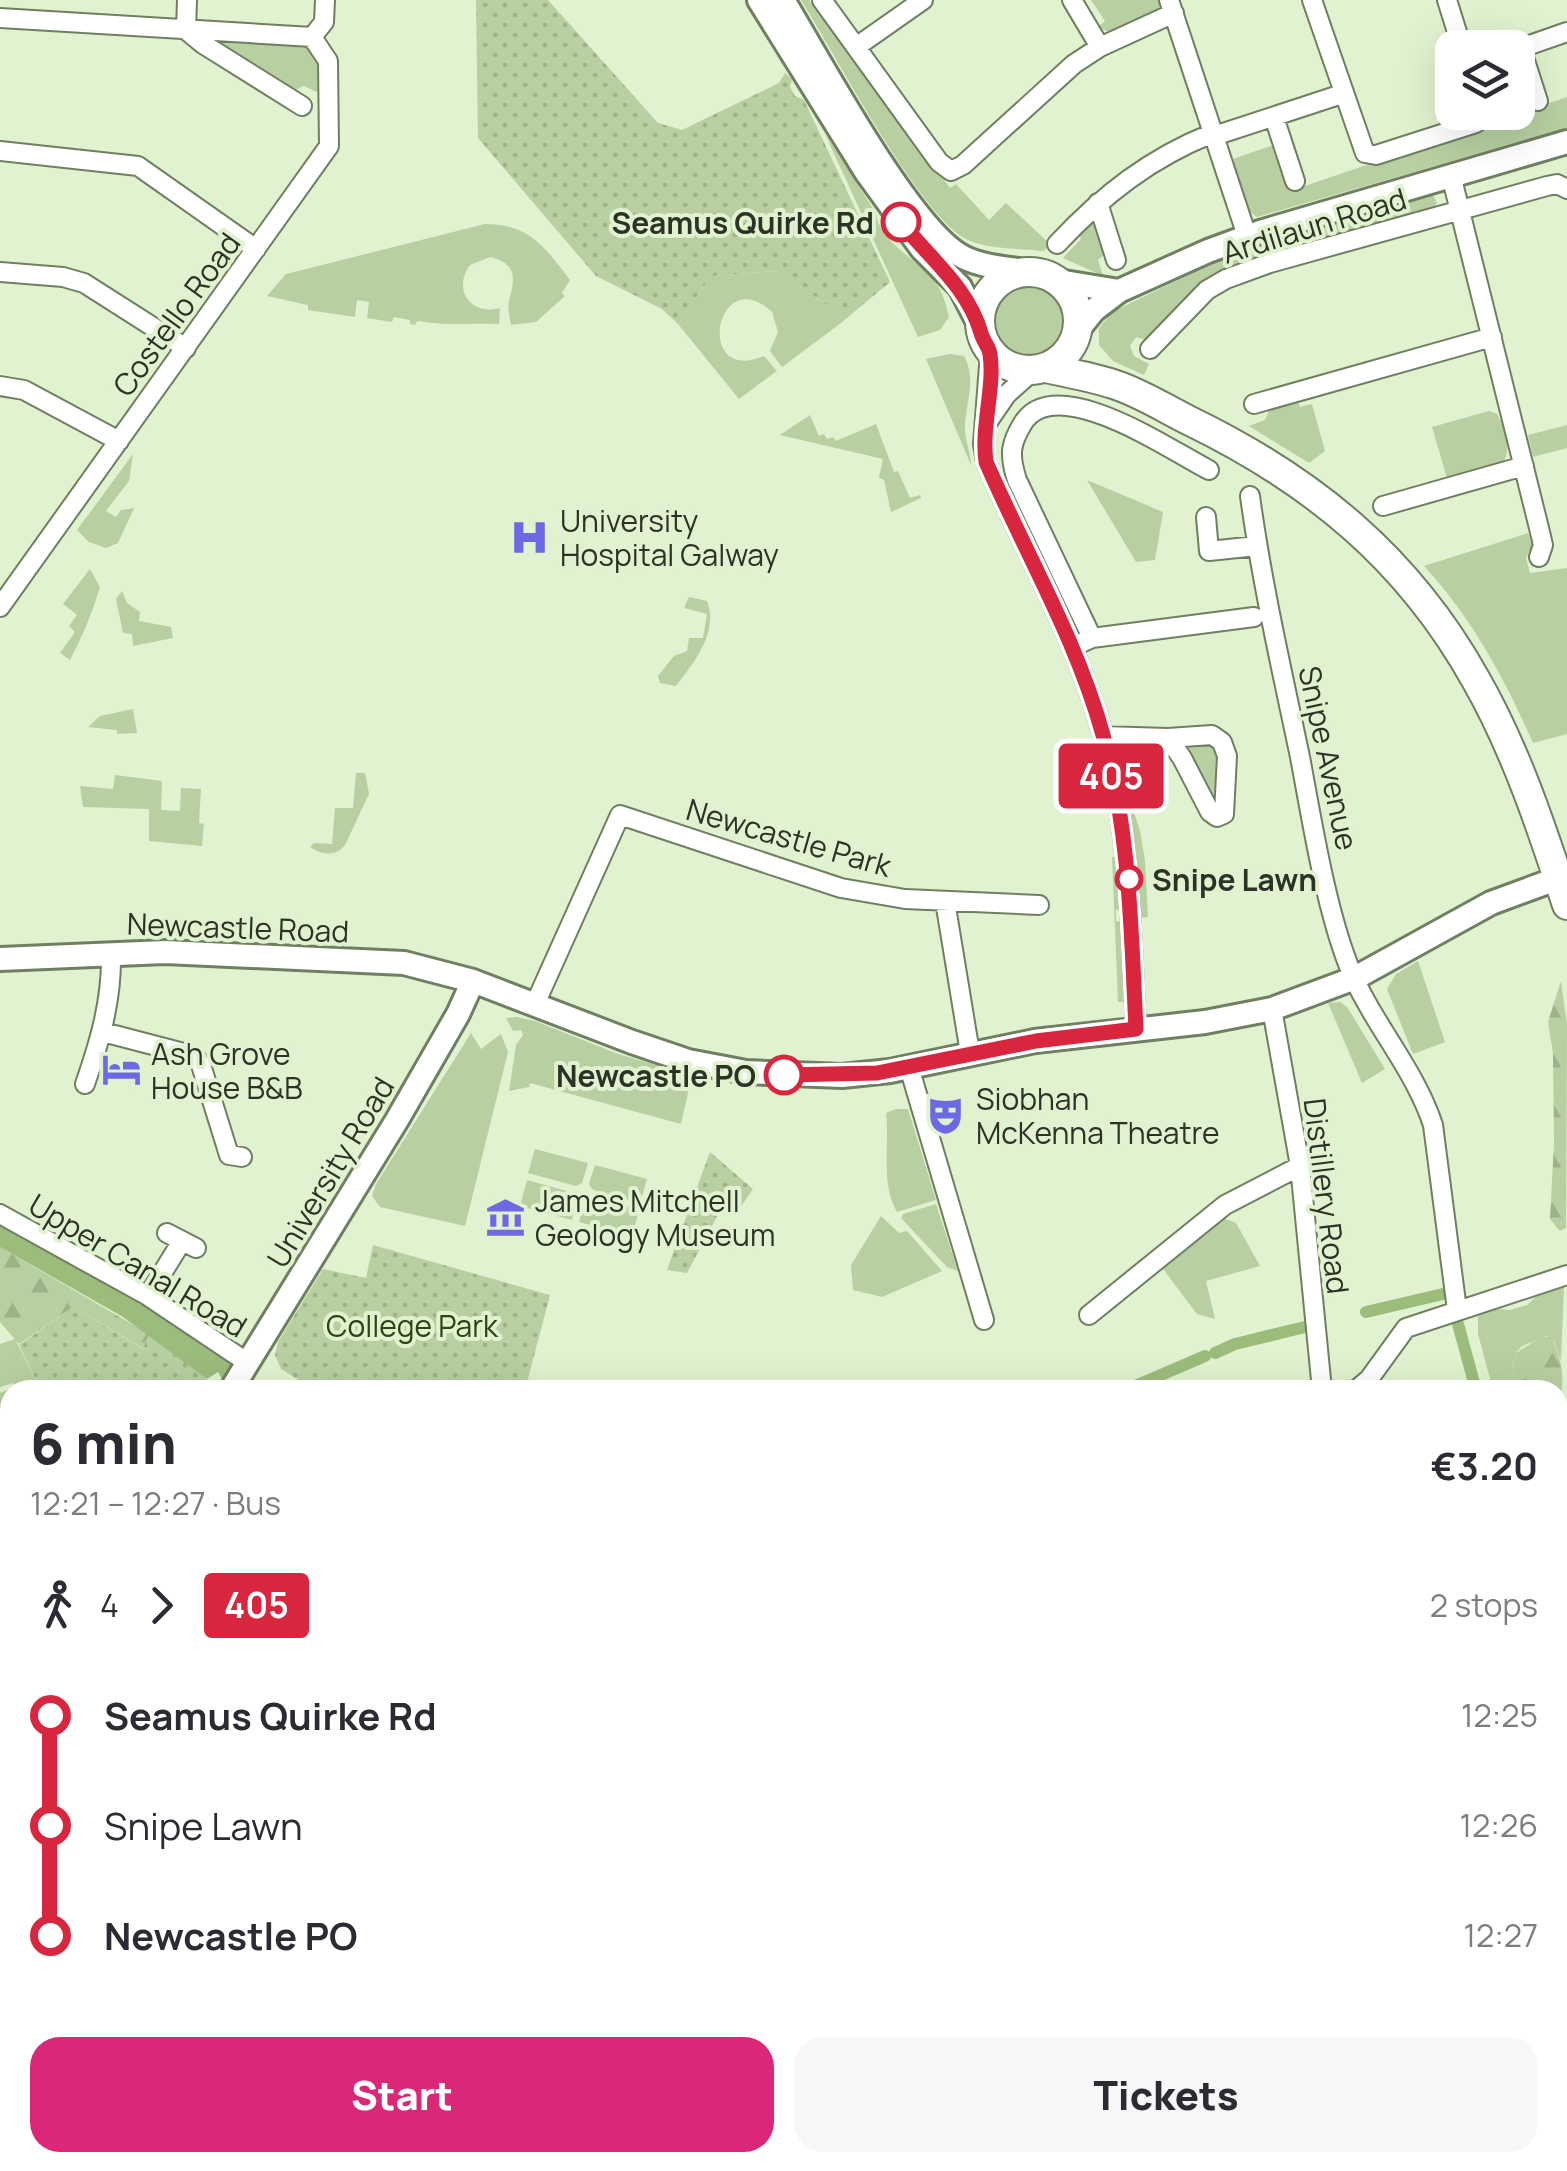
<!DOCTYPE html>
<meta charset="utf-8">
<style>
body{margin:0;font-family:Manrope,sans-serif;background:#f7f7f7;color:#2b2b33;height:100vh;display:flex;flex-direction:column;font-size:38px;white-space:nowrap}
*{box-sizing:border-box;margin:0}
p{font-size:32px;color:#7c7c81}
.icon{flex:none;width:55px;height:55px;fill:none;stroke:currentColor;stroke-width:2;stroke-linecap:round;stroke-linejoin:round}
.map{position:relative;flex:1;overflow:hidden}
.sheet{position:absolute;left:0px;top:1380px;width:1568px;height:792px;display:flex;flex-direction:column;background:#fff;border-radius:30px 30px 0 0;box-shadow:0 10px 40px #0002}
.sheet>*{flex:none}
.badge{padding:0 20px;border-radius:8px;font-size:35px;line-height:65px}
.tools{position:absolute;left:1435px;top:30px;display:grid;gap:20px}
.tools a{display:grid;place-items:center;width:100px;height:100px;border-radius:20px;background:#fff;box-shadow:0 10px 40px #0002;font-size:50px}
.map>.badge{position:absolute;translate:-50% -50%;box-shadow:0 0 0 5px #fff}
.legs{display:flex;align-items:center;gap:15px;height:110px;padding:0 30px;font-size:32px}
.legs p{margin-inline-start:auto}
.overview{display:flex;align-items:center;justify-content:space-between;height:170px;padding:0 30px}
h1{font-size:55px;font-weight:800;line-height:75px}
.cta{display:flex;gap:20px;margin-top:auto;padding:20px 30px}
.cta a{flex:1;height:115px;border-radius:30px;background:#db2777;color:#fff;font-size:40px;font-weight:800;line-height:115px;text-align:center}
.cta a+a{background:#f7f7f7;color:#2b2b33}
ul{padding:0 30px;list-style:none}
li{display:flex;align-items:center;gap:35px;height:110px;font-size:38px}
li i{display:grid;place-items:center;width:15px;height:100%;margin:0 12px;background:currentColor}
li i::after{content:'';width:25px;height:25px;margin:-12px;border:8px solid;border-radius:50%;background:#fff}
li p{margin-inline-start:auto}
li:first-child i{background:linear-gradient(#0000 50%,currentColor 0)}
li:last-child i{background:linear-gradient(currentColor 50%,#0000 0)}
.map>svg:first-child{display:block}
.green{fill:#b7cfa1}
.forest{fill:url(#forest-firs)}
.park{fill:url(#park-dots)}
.water{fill:#9cbc7c}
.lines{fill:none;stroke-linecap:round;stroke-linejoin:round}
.canal{stroke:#9cbc7c;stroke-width:12}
.ferry{stroke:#3f6400;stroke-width:2.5;stroke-dasharray:12 10;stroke-linecap:butt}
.minor-tunnel{stroke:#bcccad;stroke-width:18;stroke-dasharray:18 9;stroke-linecap:butt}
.minor-casing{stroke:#6f7f61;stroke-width:22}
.major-casing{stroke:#6f7f61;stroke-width:28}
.highway-casing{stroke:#6f7f61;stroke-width:32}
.minor{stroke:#fff;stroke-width:18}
.major{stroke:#fff;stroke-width:22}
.highway{stroke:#fff;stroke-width:28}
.line-1-casing{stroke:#fff;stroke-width:22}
.line-1{stroke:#d7263d;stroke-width:15}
.stop-1-dot{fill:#fff;stroke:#d7263d;stroke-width:5}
.labels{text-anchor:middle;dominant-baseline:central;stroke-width:8;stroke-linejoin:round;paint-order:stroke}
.stop-label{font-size:30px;font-weight:bold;fill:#2c3326;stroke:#e0f2cf;text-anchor:end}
.street-label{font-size:30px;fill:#2c3326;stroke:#e0f2cf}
.poi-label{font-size:30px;fill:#2c3326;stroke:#e0f2cf;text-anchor:start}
.park-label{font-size:30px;fill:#2e4214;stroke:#e0f2cf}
</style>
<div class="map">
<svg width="1567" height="2171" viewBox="0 0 1567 2171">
<defs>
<pattern id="forest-firs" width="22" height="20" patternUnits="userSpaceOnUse" patternTransform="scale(2.5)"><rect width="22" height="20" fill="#b7cfa1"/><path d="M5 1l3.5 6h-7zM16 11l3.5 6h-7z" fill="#9eb28a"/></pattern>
<pattern id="park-dots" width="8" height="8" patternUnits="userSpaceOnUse" patternTransform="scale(2.5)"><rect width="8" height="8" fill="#b7cfa1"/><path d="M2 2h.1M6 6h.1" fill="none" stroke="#9eb28a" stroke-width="1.8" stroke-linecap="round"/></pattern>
</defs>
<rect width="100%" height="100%" fill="#e0f2cf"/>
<path class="green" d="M801,0H809L822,19L825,15L950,188L956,184L989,220L1006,203L1050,244L1044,251C1019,248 991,250 968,240C922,220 832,49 801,0Z
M1091,0H1162L1163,3L1159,10L1113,34L1098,27L1105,21Z
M218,40L298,42L307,46L320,57L323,95L304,86L292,91L217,43Z
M1567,97V128L1257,217L1248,210L1233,159L1276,144L1293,190Z
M825,134L876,213C879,241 916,259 933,279C942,289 946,304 949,317L940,330L918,337Z
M1433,195L1437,203L1433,209L1203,285L1147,340L1136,337L1130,346L1134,356L1149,364L1144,375L1113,361L1099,345V328L1112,312L1209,265L1267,243Z
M1094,218L1105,254L1098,260L1103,276L1063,258L1081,239L1078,231Z
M485,224C529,224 545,247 570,280L562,293L565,296L536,322L511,325C510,318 507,307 509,301C515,279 518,264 490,257L470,265C452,290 471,316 500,308L499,324C468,323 448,326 417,321L415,325L410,324V320L394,317L392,322L367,318L369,302L357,300L355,317L308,310V305L267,296L286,274Z
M776,271L842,315L841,323L782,367L770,351L778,332L772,312C716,260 693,386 764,356L777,371L739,399L678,324L711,276Z
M987 319a41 41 0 1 1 82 0a41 41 0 1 1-82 0Z
M950,354L964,356C978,382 964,405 965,431C966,443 971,454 971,465L926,359Z
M1297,399L1300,407L1312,404L1325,451L1309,463L1249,426L1265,420L1271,406Z
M1489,411L1497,414C1505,427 1511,447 1504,461L1447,478L1432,427Z
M810,415L819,436L824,434L827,439L833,437L836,441L876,424L894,472L898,471L910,498L920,495L921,498L891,512L884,480L879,478L883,459L780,435Z
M1567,425V448L1533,457L1528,435Z
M133,454L129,481L106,511L116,517L121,510L134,508L118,543L106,548L89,542L77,530Z
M1087,480L1163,512L1155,560L1136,562Z
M1528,533L1532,546L1526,558L1530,573L1567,568V734L1533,743C1505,679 1472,618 1424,566Z
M90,569L100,587C92,614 83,635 70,660L60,653L75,632L69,626L77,615L63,604Z
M122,591L127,603L140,612L139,621L171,627L173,638L133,646L132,634L123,633L116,599Z
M689,597L707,601C719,632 694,663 676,686L660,683L658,676L674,656L687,651L689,638H703L707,614L684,608Z
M133,709L137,733L117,734V730L88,727L100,716Z
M1210,741L1223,752L1215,813L1185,748L1188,742Z
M356,773H365L369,794L345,845C336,857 322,855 310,847L314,843L332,844L335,808H353Z
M115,775L162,781L161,810L180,811L181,788L201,789L199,823L204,824L202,846L149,841V809L83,807L80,786L113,789Z
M1123,793H1128L1140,831L1145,861L1148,917L1139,918L1137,885L1143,884L1142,872H1136Z
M1112,857H1116L1120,909L1116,910V921L1121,922L1124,1002H1118Z
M1418,961L1445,1042L1413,1054L1387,989L1396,974Z
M1340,1002L1347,1007L1385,1069L1362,1083L1328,1003Z
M516,1017L535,1021L618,1054L692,1075L681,1124L530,1083L529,1087L509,1091L516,1045L523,1035L521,1030L513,1031L506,1018Z
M471,1033L481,1049L501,1034L508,1052L465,1226L380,1207L372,1196L376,1184Z
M896,1109H908L936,1200L897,1212C880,1183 890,1145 886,1113Z
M535,1149L588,1163L582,1183L576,1186L528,1173Z
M595,1165L647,1179L640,1203L593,1190L589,1184Z
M527,1180L574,1193L578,1198L572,1220L520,1206Z
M591,1197L639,1210L632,1236L579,1222L585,1200Z
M936,1204L958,1271L947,1267L901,1218L903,1214Z
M881,1216L899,1233L907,1231L942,1271L882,1297L853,1290L851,1265Z
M1223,1218L1236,1223L1260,1266L1206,1281L1215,1319L1197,1314L1160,1265Z
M1564,1287L1561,1361L1554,1341L1547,1336L1522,1346L1516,1353L1512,1366L1515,1378L1507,1390H1493L1478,1334V1316L1497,1309L1510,1310L1527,1305L1538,1295Z
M15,1339L41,1390H10V1490L0,1493V1393L15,1387L13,1383L0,1387V1344Z"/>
<path class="forest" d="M1561,981L1567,1025L1566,1228L1560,1231L1550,1219L1554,1143L1553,1053L1548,1022Z
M0,1247L149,1334L144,1349L73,1307L19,1344L0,1322Z
M1541,1337H1551C1561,1355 1567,1382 1558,1402V1390H1507L1515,1378L1512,1366L1516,1353Z"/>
<path class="park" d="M476,0H548L658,123L682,130L779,83L785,73L792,79L790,87L795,96L804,100L890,282L841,323L842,315L776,271L711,276L678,324L662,309L596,276L478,138Z
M710,1152L753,1189L740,1208L720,1211L687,1273L667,1270Z
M373,1245L550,1295L525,1390H315L281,1369L275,1355L278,1342L323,1269L366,1278Z
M73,1307L143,1349L149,1334L207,1379L205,1386L210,1390H41L19,1345Z
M1280,2162L1515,2163L1513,2171H1274Z"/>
<path class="water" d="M0,1219L193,1332L260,1390H228L218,1372L207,1379L123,1317L0,1247Z
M1567,1412V1602L1558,1605V1415Z
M10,1811V1909L0,1911V1814Z
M696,2163V2162L1143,2163L1133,2171H692Z"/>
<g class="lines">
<path class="canal" d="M1366,1312L1443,1294
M1458,1324L1476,1390
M1215,1353L1235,1344L1305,1327
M1126,1390L1205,1356
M0,1800L10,1798"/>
<path class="ferry" d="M1558,1493L1567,1489"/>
<path class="minor-tunnel" d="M1558,1826L1567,1829"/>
<defs>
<path id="minor" d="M187,0L186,30L203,44L302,106
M822,0L939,162L951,171L963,165L1074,64L1100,47L1174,13
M1072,0L1100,47
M1169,0L1247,236
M1312,0L1365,153L1376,155L1476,123L1482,112
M1447,0L1462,48
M0,18L312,37
M312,37L324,22L325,0
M856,47L923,0
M1521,48L1538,101
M1518,49L1567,32
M1274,117L1295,181
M1214,136L1342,94
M0,151L138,166L256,249
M1451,175L1539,528L1543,545L1539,557
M1098,203L1116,260
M1057,244C1103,195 1150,158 1213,133
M0,272L63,277L84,283L186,348
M1150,349L1207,290L1226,279L1270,263L1547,186L1557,184L1567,189
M990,352L983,444L986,462C1025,552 1077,640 1103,735C1130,831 1131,930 1136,1029
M0,386L24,390L119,441
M1254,404L1492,337
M987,423L1007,394L1034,370
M1250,496C1262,584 1282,671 1300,757C1312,821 1325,904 1348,964C1370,1021 1414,1067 1433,1125L1457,1310
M1383,506L1524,466
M1206,517L1209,551L1257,546
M0,607L329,146L328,61L312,37
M1092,638L1017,480C1009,455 1010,444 1023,423C1056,371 1170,450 1209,470
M1081,643L1092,638L1254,617
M1103,736L1168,738L1182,758L1210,812L1217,817L1224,814L1227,756L1222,742L1212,735L1168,738
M945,901L970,1053
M535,1004L620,815L841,888L905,899L1039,905
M1272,1009L1300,1166L1322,1390
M103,1032L195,1056L201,1065L229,1155L242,1157
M909,1067L984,1320
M85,1084C100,1041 112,1000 111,953
M0,1214L148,1296L248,1363
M167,1233L196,1248
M148,1296L182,1241
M1089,1315L1225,1205L1300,1166
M1356,1390L1369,1379L1406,1328L1567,1275
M0,1587L10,1586
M0,1759H10
M0,1957H10
M306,2162L312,2171
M79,2171L101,2163
M118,2171L143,2162
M251,2171L264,2162
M362,2171L388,2162
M571,2171L573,2162
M1262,2171L1267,2162"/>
<path id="major" d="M759,0L866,172L922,249L960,287L979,324
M783,0C818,57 910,230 963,257C982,267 1009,268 1030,272
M1058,281L1119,291
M1077,331L1094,310L1119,291L1208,251L1260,232L1567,142
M0,959L165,952L404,963L473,981L632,1042L688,1061L746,1072L842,1076L890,1071L1035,1041L1205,1022L1272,1009L1355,978L1491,903L1567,875
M231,1390L397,1120L458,1014L473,981
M0,2124L10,2121
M101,2162L104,2171"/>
<path id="highway" d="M980 321a49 49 0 1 1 98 0a49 49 0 1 1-98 0Z
M1046,368C1068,373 1091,377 1113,384C1139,392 1164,408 1188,420C1312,480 1408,558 1476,680C1516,750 1542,829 1567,905
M1558,2036L1567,1953
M1537,2171L1538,2162"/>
</defs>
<use href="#minor" class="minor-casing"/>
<use href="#major" class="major-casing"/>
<use href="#highway" class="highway-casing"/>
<use href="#minor" class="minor"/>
<use href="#major" class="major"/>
<use href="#highway" class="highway"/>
</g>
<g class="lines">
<defs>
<path id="line-1" d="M784,1075L877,1073L1036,1041L1136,1029C1131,930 1130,831 1103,735C1077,640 1025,552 986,462C981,426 995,387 990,354C989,347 983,341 981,333C968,287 930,259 901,222"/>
</defs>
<use href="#line-1" class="line-1-casing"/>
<use href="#line-1" class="line-1"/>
</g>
<defs>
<symbol id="hospital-bare" viewBox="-9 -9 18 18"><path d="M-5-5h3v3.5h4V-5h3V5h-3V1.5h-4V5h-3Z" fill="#6b69e3" stroke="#e0f2cf" stroke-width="2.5" paint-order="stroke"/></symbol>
<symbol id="hotel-bare" viewBox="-9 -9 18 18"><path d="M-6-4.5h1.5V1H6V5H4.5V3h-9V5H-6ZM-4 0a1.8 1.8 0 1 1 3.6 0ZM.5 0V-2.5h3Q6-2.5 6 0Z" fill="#6b69e3" stroke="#e0f2cf" stroke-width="2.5" paint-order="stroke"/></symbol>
<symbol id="theatre-bare" viewBox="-9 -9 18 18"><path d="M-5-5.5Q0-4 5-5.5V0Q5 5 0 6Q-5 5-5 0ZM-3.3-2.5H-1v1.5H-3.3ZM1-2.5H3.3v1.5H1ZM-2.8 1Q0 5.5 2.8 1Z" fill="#6b69e3" stroke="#e0f2cf" stroke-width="2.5" paint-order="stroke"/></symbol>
<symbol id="museum-bare" viewBox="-9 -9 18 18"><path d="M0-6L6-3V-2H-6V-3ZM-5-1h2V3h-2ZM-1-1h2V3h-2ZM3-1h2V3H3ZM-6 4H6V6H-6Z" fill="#6b69e3" stroke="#e0f2cf" stroke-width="2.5" paint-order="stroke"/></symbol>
</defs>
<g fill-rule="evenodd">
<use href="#hospital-bare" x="502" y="510" width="55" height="55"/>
<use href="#hotel-bare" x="94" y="1042" width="55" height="55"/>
<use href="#theatre-bare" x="918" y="1088" width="55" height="55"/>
<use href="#museum-bare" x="478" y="1190" width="55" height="55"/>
</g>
<g class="stop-1-dot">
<circle cx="901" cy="222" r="18"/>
<circle cx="1129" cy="879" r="12"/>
<circle cx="784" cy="1075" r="18"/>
</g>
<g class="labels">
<g class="stop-label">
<text x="874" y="222">Seamus Quirke Rd</text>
<text x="1152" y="879" text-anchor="start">Snipe Lawn</text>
<text x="756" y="1075">Newcastle PO</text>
</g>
<g class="street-label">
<text transform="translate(1314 225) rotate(-17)">Ardilaun Road</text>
<text transform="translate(176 314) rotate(-54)">Costello Road</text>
<text transform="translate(1329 758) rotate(78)">Snipe Avenue</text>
<text transform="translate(789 837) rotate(16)">Newcastle Park</text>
<text transform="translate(238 927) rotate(2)">Newcastle Road</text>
<text transform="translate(330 1172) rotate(-59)">University Road</text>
<text transform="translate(1327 1196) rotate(83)">Distillery Road</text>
<text transform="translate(138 1265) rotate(31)">Upper Canal Road</text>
</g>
<g class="poi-label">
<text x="560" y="520">University<tspan x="560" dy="34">Hospital Galway</tspan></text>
<text x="151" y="1053">Ash Grove<tspan x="151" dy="34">House B&amp;B</tspan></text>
<text x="976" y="1098">Siobhan<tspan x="976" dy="34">McKenna Theatre</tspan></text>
<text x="535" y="1200">James Mitchell<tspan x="535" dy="34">Geology Museum</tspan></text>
</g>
<g class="park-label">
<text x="412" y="1325">College Park</text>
</g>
</g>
</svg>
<div class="tools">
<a><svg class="icon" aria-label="layers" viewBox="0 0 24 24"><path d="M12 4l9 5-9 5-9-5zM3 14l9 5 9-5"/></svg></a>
</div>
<b class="badge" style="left:1111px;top:776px;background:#d7263d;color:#fff">405</b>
<section class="sheet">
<div class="overview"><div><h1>6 min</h1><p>12:21 – 12:27 · Bus</p></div><b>€3.20</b></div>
<div class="legs"><svg class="icon" aria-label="walk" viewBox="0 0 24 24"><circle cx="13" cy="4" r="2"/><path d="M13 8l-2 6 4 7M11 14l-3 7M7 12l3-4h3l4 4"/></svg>4<svg class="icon" aria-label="forward" viewBox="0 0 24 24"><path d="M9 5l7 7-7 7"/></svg><b class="badge" style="background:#d7263d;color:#fff">405</b><p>2 stops</p></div>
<ul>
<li><i style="color:#d7263d"></i><b>Seamus Quirke Rd</b><p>12:25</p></li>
<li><i style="color:#d7263d"></i><span>Snipe Lawn</span><p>12:26</p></li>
<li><i style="color:#d7263d"></i><b>Newcastle PO</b><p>12:27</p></li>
</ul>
<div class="cta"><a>Start</a><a>Tickets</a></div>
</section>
</div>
